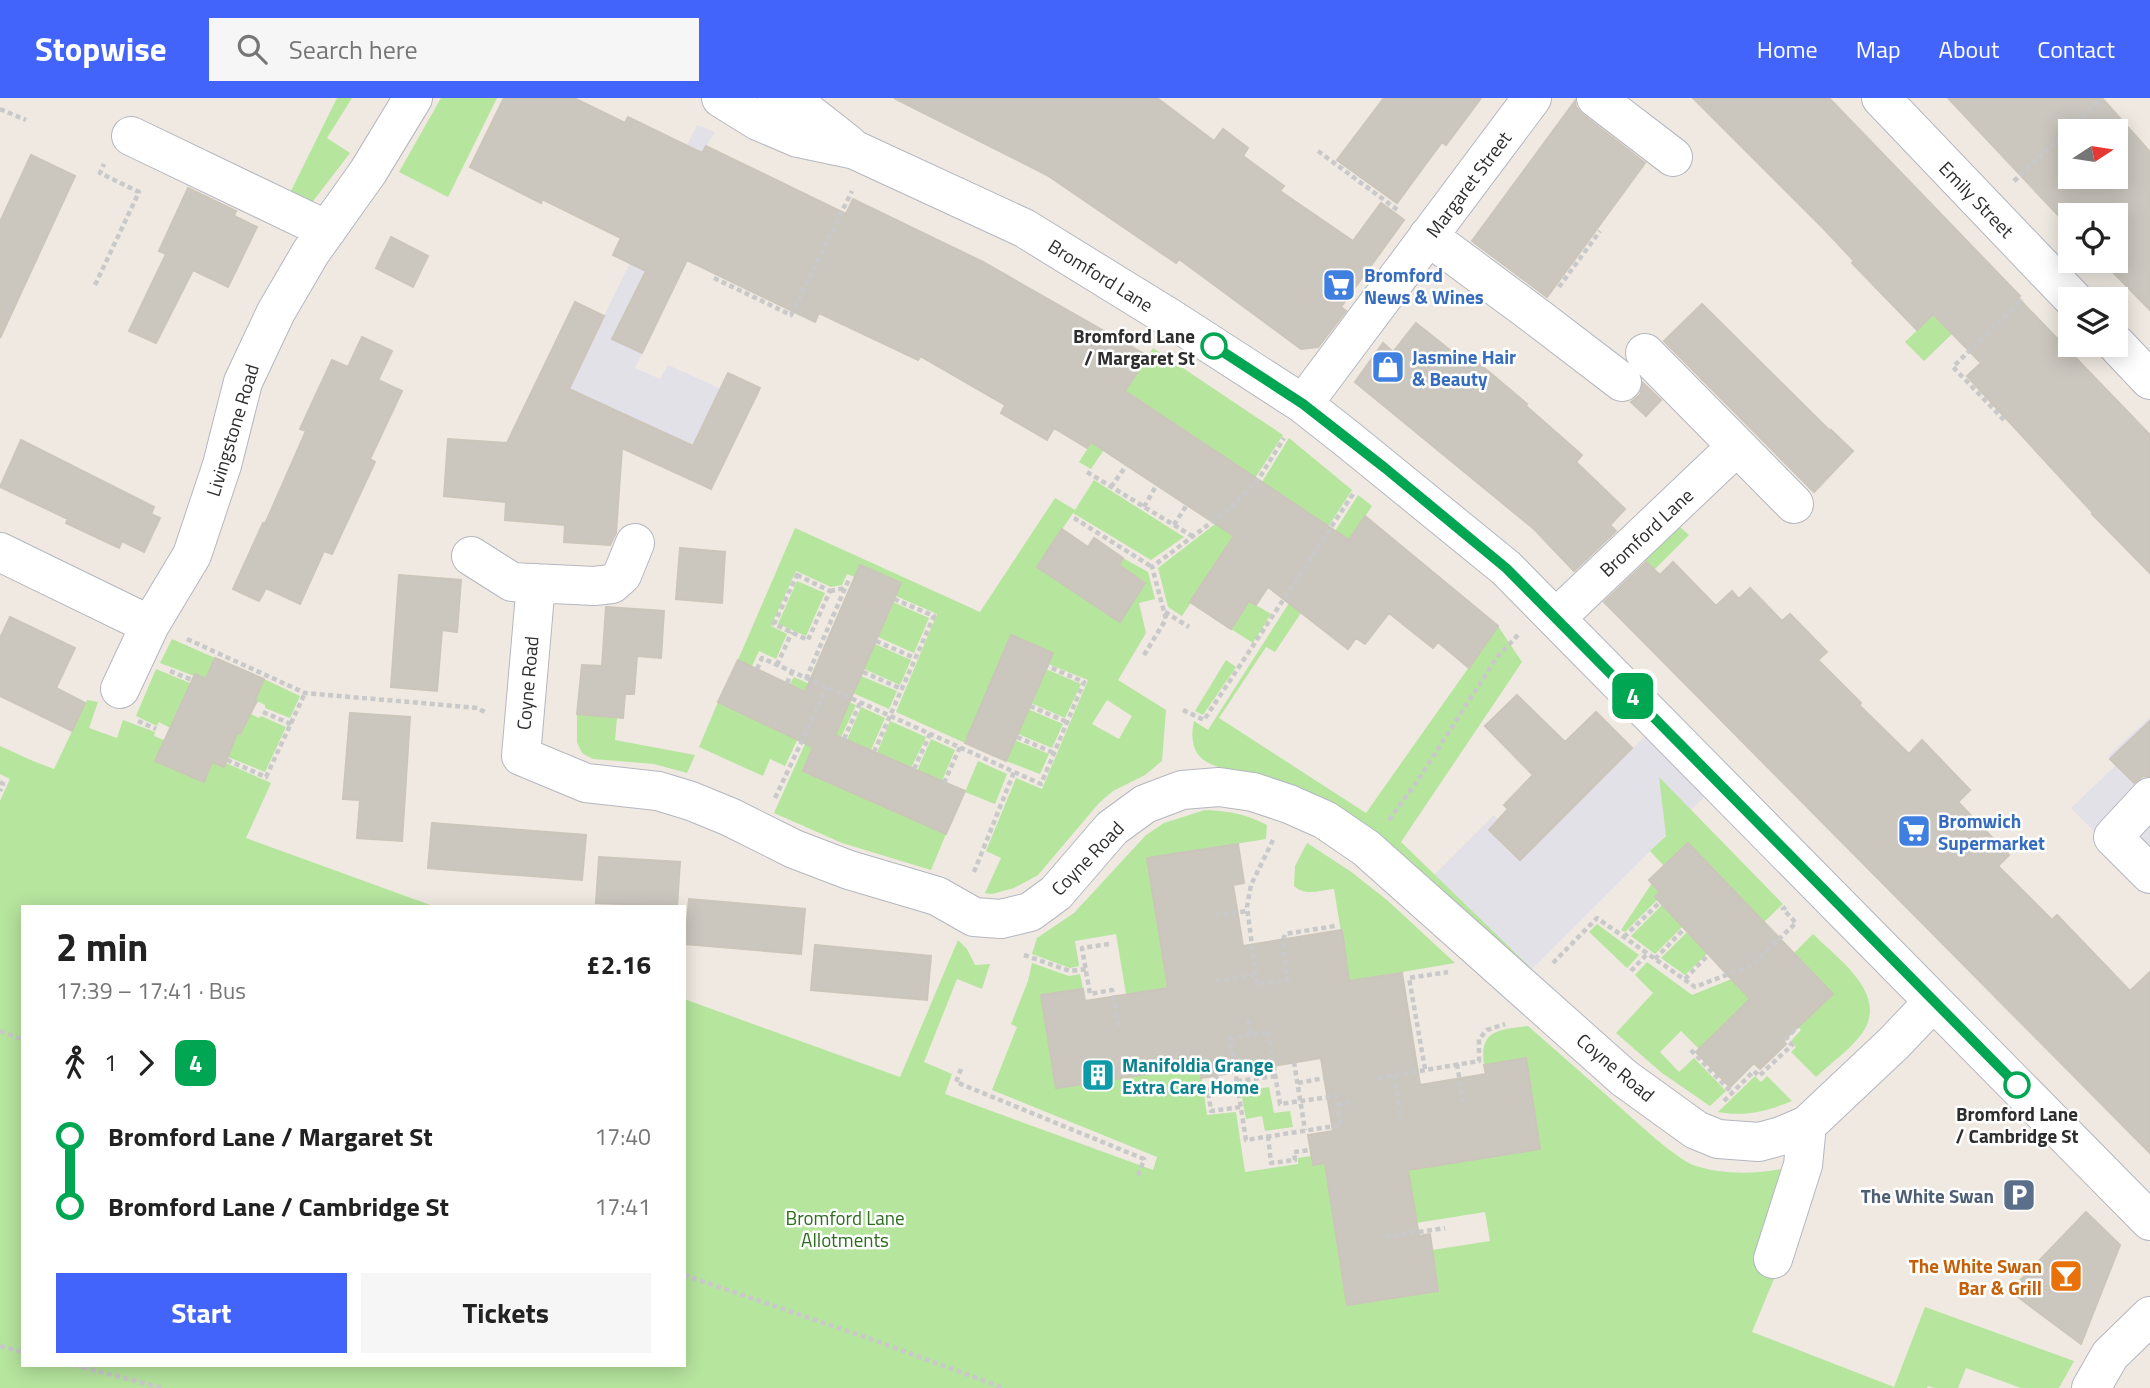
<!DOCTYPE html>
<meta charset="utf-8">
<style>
body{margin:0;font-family:"Titillium Web",sans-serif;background:#f6f6f6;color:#222;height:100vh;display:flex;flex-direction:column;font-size:26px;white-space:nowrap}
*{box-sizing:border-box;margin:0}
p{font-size:23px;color:#767676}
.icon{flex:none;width:38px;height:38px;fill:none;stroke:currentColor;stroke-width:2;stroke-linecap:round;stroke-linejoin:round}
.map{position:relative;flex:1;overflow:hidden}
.details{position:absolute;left:21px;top:807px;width:665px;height:462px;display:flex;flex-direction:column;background:#fff;border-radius:0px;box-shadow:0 4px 18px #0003}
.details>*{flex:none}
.badge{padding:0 14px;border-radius:10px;font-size:24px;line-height:46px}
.needle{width:46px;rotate:78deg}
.tools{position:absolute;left:2058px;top:21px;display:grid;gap:14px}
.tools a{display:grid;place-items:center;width:70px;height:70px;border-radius:0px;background:#fff;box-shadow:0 4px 18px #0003;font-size:35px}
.map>.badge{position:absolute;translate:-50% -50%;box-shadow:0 0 0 4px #fff}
.legs{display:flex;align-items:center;gap:10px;height:77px;padding:0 35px;font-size:23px}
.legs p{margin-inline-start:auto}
.overview{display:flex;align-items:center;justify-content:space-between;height:119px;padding:0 35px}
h1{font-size:38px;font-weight:700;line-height:52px}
.primary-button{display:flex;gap:14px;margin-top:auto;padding:14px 35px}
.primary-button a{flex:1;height:80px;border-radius:0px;background:#4264fb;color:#fff;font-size:28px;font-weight:700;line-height:80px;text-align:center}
.primary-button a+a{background:#f6f6f6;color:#222}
ul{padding:0 35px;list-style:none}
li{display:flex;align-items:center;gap:24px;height:70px;font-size:26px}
li i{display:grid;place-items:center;width:10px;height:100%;margin:0 9px;background:currentColor}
li i::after{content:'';width:18px;height:18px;margin:-9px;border:5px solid;border-radius:50%;background:#fff}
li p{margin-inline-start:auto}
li:first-child i{background:linear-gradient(#0000 50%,currentColor 0)}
li:last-child i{background:linear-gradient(currentColor 50%,#0000 0)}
header{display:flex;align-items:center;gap:42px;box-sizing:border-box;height:98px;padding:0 35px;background:#4264fb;color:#fff}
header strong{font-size:33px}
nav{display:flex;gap:38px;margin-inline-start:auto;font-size:24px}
.search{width:490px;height:63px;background:#f6f6f6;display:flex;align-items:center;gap:18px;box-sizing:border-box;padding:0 24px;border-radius:0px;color:#767676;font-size:26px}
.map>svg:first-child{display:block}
.industrial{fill:#e3e1e8}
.green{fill:#b6e59e;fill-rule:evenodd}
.building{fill:#cbc7bf;stroke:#cbc5ba;stroke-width:2;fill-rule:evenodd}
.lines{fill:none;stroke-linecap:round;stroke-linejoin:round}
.minor-casing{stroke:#b4b7c1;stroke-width:40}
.path{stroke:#c9c9c9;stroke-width:4.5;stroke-dasharray:5 3.5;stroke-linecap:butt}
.minor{stroke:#fff;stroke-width:38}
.line-1-casing{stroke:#fff;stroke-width:16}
.line-1{stroke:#00a651;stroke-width:10}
.stop-1-dot{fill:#fff;stroke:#00a651;stroke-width:3.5}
.labels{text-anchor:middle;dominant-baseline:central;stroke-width:5;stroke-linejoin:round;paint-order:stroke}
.street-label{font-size:19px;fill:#2e2e2e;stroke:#fff}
.shop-label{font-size:19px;font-weight:bold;fill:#366cbe;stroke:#fff;text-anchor:start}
.stop-label{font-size:19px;font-weight:bold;fill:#2e2e2e;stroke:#fff;text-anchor:end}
.culture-label{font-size:19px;font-weight:bold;fill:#0d838f;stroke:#fff;text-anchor:start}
.service-label{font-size:19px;font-weight:bold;fill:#4e5e75;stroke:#fff;text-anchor:end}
.park-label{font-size:19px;fill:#2c6e1b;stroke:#fff}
.food-label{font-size:19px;font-weight:bold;fill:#c56008;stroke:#fff;text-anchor:end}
</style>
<header>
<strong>Stopwise</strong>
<div class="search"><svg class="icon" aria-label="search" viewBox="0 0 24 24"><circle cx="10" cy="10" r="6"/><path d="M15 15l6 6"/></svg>Search here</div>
<nav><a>Home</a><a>Map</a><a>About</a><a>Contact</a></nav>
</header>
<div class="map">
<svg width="2150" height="1290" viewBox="0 0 2150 1290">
<rect width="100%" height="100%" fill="#efe9e1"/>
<path class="industrial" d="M697,27L715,34L706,48L625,214L655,229L635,270L660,281L668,267L721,291L728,275L760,290L711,391L525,306L575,204L604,218Z
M2150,619V780L2145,785L2071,710L2116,667L2108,658Z
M1659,624L1718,685L1532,871L1434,777L1494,717L1509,733L1518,724L1539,744Z"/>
<path class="green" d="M337,0H352L327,40L350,55L307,111L287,101Z
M441,0H497L448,99L399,74Z
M1933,217L1952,236L1924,263L1905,244Z
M1153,250L1283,337L1255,380L1138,301L1091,371L1079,364Z
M1289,340L1352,392L1291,486L1262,384Z
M1094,382L1184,439L1151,462L1073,415L1037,469L1120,524L1145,485L1119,467L1123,460L1148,474L1155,501L1139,505L1146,535L1118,582L1166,612L1162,663L1145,677L1113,693L1099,705L1038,777L1014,790L992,796L985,795L1001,760L986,753L1016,680L1042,691L1088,582L1048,566L965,645L896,614L937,516L896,498L901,485L860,467L855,479L847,476L842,487L831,489L796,473L771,528L787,536L776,561L759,553L752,568L738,562L795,430L980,514L1055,400L1075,412ZM1107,602L1132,618L1119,641L1092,626Z
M1358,397L1372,408L1275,554L1266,549L1219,620L1366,715L1498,528L1522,564L1401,744L1532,871L1258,676C1223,670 1184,671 1194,623L1208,632Z
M1232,413L1245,422L1182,518L1168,509L1158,470Z
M1679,428L1689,437L1654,472L1644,462Z
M797,483L825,495L806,538L778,526Z
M1249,503L1271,516L1253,545L1231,531Z
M893,504L929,520L914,555L878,539Z
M172,541L215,560L206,581L195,576L194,578L160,565Z
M875,546L911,562L900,587L864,571Z
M1226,562L1236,569L1203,617L1195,613Z
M156,571L190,585L191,614L179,609L170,630L159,624L157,628L136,618Z
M1046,571L1081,586L1065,620L1031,605Z
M861,578L897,593L889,611L853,595Z
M794,579L821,591L785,668L770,661L763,678L699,649L718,604L786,637L807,595L790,586Z
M264,581L300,598L290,620L265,610V607L255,602Z
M828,595L856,607L841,639L822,631L804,673L946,736L931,772L842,745L774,715Z
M87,602L98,604L89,630L117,640L123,622L155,634L154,638L164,642L155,663L203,684L212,664L224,669L226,665L271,685L246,740L433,808H23V1267H684V901L900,979L958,842L967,851L975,867L990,866L982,891L957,881L924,964L952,976L945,996L1153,1072L1157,1059L992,992L1017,929L1011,926L1028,883L1032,865L1069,878L1080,876L1083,891L1041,898L1056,990L1200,968L1207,1017L1236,1014L1245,1074L1298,1066V1060L1311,1058L1312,1067L1325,1065L1347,1207L1438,1193L1432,1152L1490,1143L1485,1114L1416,1125L1408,1072L1540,1051L1526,960L1484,967C1479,931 1499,932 1528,928C1563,959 1598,989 1632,1020C1646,1032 1679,1063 1696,1068C1724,1077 1758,1076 1786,1070L1781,1164L1752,1234L1894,1289L1925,1209L2074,1263L2059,1290H2021L1966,1270L1958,1290H1934L1928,1288L1927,1290H0V703L10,681L0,676V648L33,663L54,671Z
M861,609L885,620L871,652L847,642Z
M1028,611L1063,626L1052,650L1018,636Z
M249,615L259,620L261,618L286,629L265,674L228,659L229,656L219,651Z
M577,616L617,619L615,642L695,657L687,675L654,666L593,661L582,655L577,644Z
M890,623L926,639L911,670L877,655Z
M931,641L955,652L942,683L917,673Z
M1015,642L1049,656L1040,676L1006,663Z
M978,663L1007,676L995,706L965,694Z
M1659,679L1783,806L1764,824L1688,745L1664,768L1650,753L1666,738Z
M1205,712C1229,713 1246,716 1267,727L1266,741L1147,760L1168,890L1126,896L1116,836L1075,843L1079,868L1070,870L1032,856L1037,840L1074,815L1146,737L1164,725Z
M1307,745L1350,773L1387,802L1455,865L1349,883L1334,791C1320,792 1306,799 1294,788L1295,768Z
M1652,785L1660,794L1655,800L1657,802L1625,834L1621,832Z
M1662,807L1669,815L1675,810L1684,819L1679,825L1682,829L1655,856L1631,838Z
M1597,826L1639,857L1627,870L1589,834Z
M1687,834L1708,855L1685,877L1661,860Z
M1813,836C1839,862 1892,898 1860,938C1848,953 1830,966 1816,979L1791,954L1796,949L1791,943L1801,932L1795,926L1804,924L1833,896L1794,855Z
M1647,864L1692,897L1754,872L1766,886L1699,951L1681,933L1660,954L1679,974L1694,960L1726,993L1710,1008L1662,975L1616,935L1653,895L1635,877Z
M1755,978L1761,984L1767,978L1792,1003C1768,1013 1744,1019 1718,1014Z
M1269,989L1274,1015L1290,1013L1293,1029L1265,1033L1262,1018L1246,1021L1241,994Z"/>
<path class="building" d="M504,0H574L625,25L628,19L702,55L706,48L846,116L853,101L983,164L1148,258L1125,293L1349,442L1365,418L1498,528L1469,570L1438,544L1433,550L1389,515L1365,546L1356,540L1348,551L1268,489L1256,507L1249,503L1231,531L1190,504L1234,438L1091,344L1087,350L1054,330L1047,342L1001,315L1005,307L920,258L918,262L819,215L815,224L687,162L642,255L612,241L646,173L613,157L621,140L542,101L541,105L470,69Z
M894,0H1157L1214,43L1223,31L1248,50L1243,58L1284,88L1280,93L1353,143L1381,105L1404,122L1341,209L1346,213L1318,249L1301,251L1179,161L1176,165L1047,77Z
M1384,0H1481L1446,47L1442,44L1397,105L1337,62Z
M1693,0H1829L2020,198L2018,200L2150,337V475L2092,416L2093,415L1967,278L1981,265L1933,216L1917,232L1852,165L1854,163L1824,131Z
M1948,0H2102L2150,54V212L2102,163H2116V117H2070V130ZM2070,33H2116V79H2070Z
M1575,3L1576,9L1583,17L1645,65L1547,199L1472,143Z
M31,57L75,78L0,240V124Z
M188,90L236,113L234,118L257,129L228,189L193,172L156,245L129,233L166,156L159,153Z
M391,139L428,158L413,189L376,170Z
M575,204L604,218L569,291L693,348L728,275L760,290L711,391L622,350L616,435L610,447L564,444L565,427L505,422L506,404L444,398L448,341L507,345Z
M1702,206L1830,333L1831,332L1853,353L1814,394L1664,243Z
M1416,225L1465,264L1470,258L1527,306L1526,308L1582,357L1576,364L1625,411L1610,427L1616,433L1574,473L1534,431L1355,284L1383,245L1393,254Z
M362,239L392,253L378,282L402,293L370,361L375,364L332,456L324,453L300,506L266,490L259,503L233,491L263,425L265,426L306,333L300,331L332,262L348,269Z
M1643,285L1661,302L1646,318L1631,304L1640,297Z
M21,342L154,409L151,416L160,420L144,454L122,443L119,450L66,425L68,421L0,389Z
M1062,431L1088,449L1094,440L1123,460L1119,467L1145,485L1120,524L1037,469Z
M680,450L725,454L722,505L676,501Z
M1646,464L1660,477L1673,464L1716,508L1732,493L1739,501L1750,490L1782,523L1790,516L1827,554L1818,562L1861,605L1859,607L1909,656L1922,642L1970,692L1958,704L2009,757L1998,768L2052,822L2057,817L2130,893L2150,874V1055L1604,504Z
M860,467L901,485L835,637L965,693L946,736L803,673L813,649L718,604L738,562L805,594Z
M399,477L461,482L457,534L442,532L437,593L391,589Z
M606,509L664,513L661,560L637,558L634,596H625L623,620L577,616L582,567L602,568Z
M10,519L75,550L56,590L85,605L72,633L0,598V540Z
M1011,537L1053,555L1006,663L965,645Z
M215,560L264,581L255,602L257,603L240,636L237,635L224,669L212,664L204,684L155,663L195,576L206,581Z
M1517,597L1565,644L1596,614L1632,650L1520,762L1489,732L1508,711L1504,707L1533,677L1485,628Z
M350,615L410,619L402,743L357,740L360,702L343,701Z
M2150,623V678H2143L2134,685L2110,661Z
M432,725L586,737L582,782L428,770Z
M1688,745L1833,896L1783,943L1786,946L1760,971L1754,965L1730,989L1696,954L1750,901L1655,799L1660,794L1649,782Z
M1238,746L1244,785L1233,787L1243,848L1342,832L1349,883L1402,875L1420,987L1486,976L1484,967L1526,960L1540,1051L1408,1072L1419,1138L1430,1136L1438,1193L1347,1207L1325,1065L1313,1067L1308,1037L1333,1033L1321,960L1201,980L1200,968L1056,990L1041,897L1083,891L1085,903L1168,890L1147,760Z
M599,759L680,764L677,808L596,805Z
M689,801L805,811L801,856L685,846Z
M815,847L931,858L927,902L811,892Z
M2086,1114L2120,1147L2081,1246L2010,1193Z"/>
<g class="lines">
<defs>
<path id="minor" d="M721,0L758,23L798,40L855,52L1024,130L1170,220L1303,306L1350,343L1506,470L2150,1123
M777,0L802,10L848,46
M1596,0L1673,59
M1881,0L2073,201
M131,38L327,132
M1428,138L1537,219L1622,284
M2116,246L2150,282
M1645,255L1794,406
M1303,306L1532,0
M0,454L150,527
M471,458L512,484L594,488L612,486L622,477L635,445
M536,485L521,658L586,685L658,693L691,703L730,719L794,751L849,772L937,798L974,819L1001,821L1030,814L1056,795L1112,730L1145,706L1182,692L1219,689L1253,694L1289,706L1325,722L1366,750L1624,980L1696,1032L1718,1041L1759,1044L1781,1038L1807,1027L1894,945L1933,904
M1556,520L1737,348
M120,591L150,527L192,457L222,367L243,284L276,214L311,154L368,74L413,0
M2150,699L2113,739L2150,776
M1773,1161L1803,1067L1807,1027
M2091,1290L2110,1257L2150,1218"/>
</defs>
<use href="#minor" class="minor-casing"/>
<path class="path" d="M0,11L26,22
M1318,53L1399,113
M2014,83L2102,0
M714,180L791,217L852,93
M95,187L139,94L100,75L104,66
M1559,189L1600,133
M2004,322L1953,269L2022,201
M1087,374L1192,438
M1111,389L1126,368
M1144,409L1156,388
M1074,420L1152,469
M1174,427L1186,408
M797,477L830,493L808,542L774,526Z
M830,493L845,490
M1165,514L1189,529
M187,541L305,595L478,610L486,615
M876,543L915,560
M1144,557L1166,521L1152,469L1229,411L1258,382L1284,340
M777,567L792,534
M757,571L762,560L1041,686L1084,584L1047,568
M170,573L192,582
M863,574L902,591
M806,581L849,481
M787,585L792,574
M1030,608L1067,624
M1183,612L1204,622L1353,396
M263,614L291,626
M138,623L156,631
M1017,639L1054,655
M844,641L860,605
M874,654L934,518L894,501
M227,662L266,679L305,595
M914,671L930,636
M0,684L3,686L0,693
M944,685L960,649
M775,700L827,590
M1389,722L1418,682L1497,559L1518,537
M1273,742L1251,787L1247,809L1257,886L1287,882L1283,843L1285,836L1335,828
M974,774L1014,674
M1215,817L1248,813
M1624,839L1659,805
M1109,846L1082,850L1090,896L1112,892L1119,931
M1024,857L1070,873L1086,871
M1655,861L1684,831
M1553,865L1597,820L1695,889L1750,868L1796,825L1783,811L1786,809
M1631,873L1647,856
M1685,881L1709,856
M1216,883L1256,877
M1248,922L1250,937
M0,933L23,942
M1268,934L1280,1006L1336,998L1341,1027L1246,1042L1230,940Z
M1691,952L1732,995
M1294,964L1305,1032
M1457,966L1463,1003
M961,971L956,984L1144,1061L1137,1081
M1425,971L1409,880L1448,874
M1394,977L1401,1022
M1216,978L1218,990L1208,992L1211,1013L1241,1009
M1378,980L1479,963V941L1487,932L1505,926
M1237,983L1276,978
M1298,985L1324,980
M1724,1003L1754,973L1759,978L1792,947L1786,941L1796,930
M1338,1007L1354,1004
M1268,1038L1271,1065L1295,1062L1294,1054L1310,1052
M1385,1139L1445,1130
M684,1177L871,1241L1004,1290
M0,1248L23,1254
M74,1267L162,1290"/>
<use href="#minor" class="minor"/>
</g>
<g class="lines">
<defs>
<path id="line-1" d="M1214,248L1303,306L1385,370L1506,470L2017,987"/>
</defs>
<use href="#line-1" class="line-1-casing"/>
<use href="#line-1" class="line-1"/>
</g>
<defs>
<symbol id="supermarket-square" viewBox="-11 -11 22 22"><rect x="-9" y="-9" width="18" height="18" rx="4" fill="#3f7fe0" stroke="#fff"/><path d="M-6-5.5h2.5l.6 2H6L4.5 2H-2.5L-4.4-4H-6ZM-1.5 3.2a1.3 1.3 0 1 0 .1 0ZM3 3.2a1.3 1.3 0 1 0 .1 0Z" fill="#fff"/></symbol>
<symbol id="shop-square" viewBox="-11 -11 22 22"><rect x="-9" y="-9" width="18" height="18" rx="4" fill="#3f7fe0" stroke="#fff"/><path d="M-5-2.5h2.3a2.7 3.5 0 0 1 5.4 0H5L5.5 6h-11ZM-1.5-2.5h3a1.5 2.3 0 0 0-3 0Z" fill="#fff"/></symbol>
<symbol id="building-square" viewBox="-11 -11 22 22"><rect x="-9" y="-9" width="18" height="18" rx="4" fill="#0f9aa8" stroke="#fff"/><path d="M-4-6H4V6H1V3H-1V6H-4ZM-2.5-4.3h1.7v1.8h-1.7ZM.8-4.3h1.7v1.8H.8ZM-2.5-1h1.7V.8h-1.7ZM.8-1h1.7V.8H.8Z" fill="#fff"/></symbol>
<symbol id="parking-square" viewBox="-11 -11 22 22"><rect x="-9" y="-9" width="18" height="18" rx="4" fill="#5c6f8a" stroke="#fff"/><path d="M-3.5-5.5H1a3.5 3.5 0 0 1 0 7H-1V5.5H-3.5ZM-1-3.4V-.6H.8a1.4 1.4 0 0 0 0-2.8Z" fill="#fff"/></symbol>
<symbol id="bar-square" viewBox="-11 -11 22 22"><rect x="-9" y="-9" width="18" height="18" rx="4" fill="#e8710a" stroke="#fff"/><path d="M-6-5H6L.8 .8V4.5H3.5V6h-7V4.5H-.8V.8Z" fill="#fff"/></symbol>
</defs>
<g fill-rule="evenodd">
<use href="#supermarket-square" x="1320" y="168" width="38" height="38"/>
<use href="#shop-square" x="1369" y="250" width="38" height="38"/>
<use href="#supermarket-square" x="1895" y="714" width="38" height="38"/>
<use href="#building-square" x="1079" y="958" width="38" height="38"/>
<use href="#parking-square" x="2000" y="1078" width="38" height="38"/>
<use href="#bar-square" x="2047" y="1159" width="38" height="38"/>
</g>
<g class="stop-1-dot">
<circle cx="1214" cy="248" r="12"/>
<circle cx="2017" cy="987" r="12"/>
</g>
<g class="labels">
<g class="street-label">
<text transform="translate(1468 86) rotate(-53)">Margaret Street</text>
<text transform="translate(1977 101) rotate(46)">Emily Street</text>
<text transform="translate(1101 177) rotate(32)">Bromford Lane</text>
<text transform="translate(232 332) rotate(-73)">Livingstone Road</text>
<text transform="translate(1646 434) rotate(-43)">Bromford Lane</text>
<text transform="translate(527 585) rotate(-85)">Coyne Road</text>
<text transform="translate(1087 760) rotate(-46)">Coyne Road</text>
<text transform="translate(1616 969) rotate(40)">Coyne Road</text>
</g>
<g class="shop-label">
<text x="1364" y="176">Bromford<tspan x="1364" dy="22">News &amp; Wines</tspan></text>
<text x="1412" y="258">Jasmine Hair<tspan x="1412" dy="22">&amp; Beauty</tspan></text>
<text x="1938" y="722">Bromwich<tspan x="1938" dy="22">Supermarket</tspan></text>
</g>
<g class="stop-label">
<text x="1195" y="237">Bromford Lane<tspan x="1195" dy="22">/ Margaret St</tspan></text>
<text x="2017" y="1015" text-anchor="middle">Bromford Lane<tspan x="2017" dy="22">/ Cambridge St</tspan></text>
</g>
<g class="culture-label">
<text x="1122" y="966">Manifoldia Grange<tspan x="1122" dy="22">Extra Care Home</tspan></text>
</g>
<g class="service-label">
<text x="1994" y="1097">The White Swan</text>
</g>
<g class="park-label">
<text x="845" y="1119">Bromford Lane<tspan x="845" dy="22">Allotments</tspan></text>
</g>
<g class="food-label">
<text x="2042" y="1167">The White Swan<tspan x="2042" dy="22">Bar &amp; Grill</tspan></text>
</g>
</g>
</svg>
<div class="tools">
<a><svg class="needle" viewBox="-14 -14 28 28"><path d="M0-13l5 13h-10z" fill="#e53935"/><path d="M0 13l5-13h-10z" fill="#767676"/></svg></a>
<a><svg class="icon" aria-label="locate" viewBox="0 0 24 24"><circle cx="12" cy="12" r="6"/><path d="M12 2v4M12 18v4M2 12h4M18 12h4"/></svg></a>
<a><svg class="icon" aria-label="layers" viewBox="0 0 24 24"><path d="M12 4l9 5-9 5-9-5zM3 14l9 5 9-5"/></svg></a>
</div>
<b class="badge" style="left:1633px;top:598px;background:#00a651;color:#fff">4</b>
<section class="details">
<div class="overview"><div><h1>2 min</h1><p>17:39 – 17:41 · Bus</p></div><b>£2.16</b></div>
<div class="legs"><svg class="icon" aria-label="walk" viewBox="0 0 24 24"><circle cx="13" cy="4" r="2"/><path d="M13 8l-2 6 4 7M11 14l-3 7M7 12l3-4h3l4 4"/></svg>1<svg class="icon" aria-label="forward" viewBox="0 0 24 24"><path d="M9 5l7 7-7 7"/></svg><b class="badge" style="background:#00a651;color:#fff">4</b></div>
<ul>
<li><i style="color:#00a651"></i><b>Bromford Lane / Margaret St</b><p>17:40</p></li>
<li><i style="color:#00a651"></i><b>Bromford Lane / Cambridge St</b><p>17:41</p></li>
</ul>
<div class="primary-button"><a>Start</a><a>Tickets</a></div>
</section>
</div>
